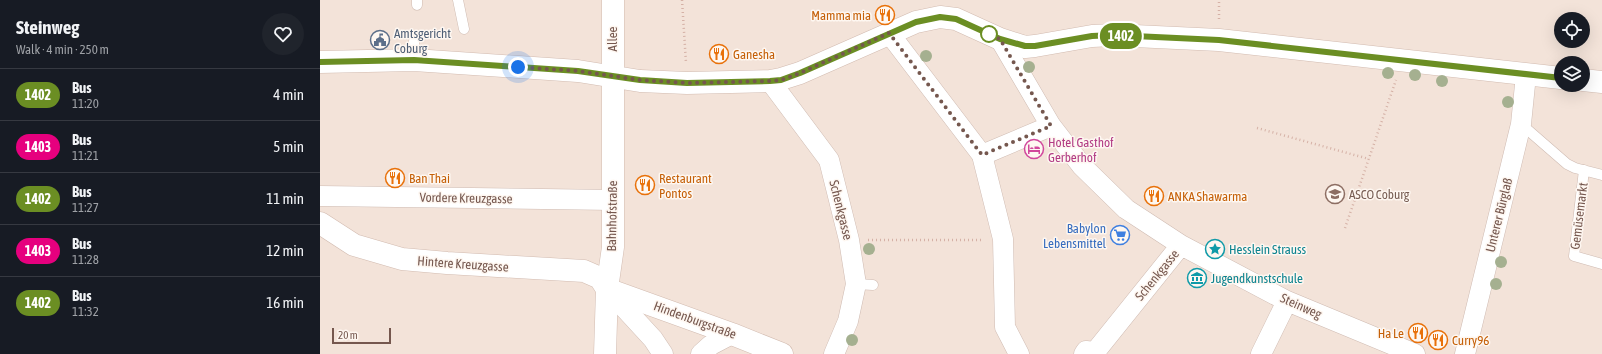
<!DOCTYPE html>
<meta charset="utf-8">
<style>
body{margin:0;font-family:"Asap Condensed",sans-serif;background:#20242c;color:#f1f3f6;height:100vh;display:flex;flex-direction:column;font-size:15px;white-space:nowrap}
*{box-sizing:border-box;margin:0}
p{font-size:13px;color:#9ea1a6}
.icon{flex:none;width:22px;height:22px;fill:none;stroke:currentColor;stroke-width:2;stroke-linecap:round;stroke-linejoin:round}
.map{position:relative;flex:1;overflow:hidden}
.side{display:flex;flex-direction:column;background:#171b24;width:320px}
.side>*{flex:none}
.badge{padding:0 8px;border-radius:13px;font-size:14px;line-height:26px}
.tools{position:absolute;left:1234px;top:12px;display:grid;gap:8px}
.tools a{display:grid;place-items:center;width:36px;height:36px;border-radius:50%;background:#171b24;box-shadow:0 4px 16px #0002;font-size:20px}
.scale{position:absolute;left:12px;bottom:10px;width:59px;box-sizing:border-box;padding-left:4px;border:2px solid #75574e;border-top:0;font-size:11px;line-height:14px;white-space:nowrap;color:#75574e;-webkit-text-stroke:3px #fef7f1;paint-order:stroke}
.you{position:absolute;width:20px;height:20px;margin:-10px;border:3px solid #fff;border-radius:50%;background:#1a73e8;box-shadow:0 0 0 6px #1a73e833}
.map>.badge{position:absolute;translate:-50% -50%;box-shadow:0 0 0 2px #fff}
.round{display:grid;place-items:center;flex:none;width:42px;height:42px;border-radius:21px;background:#20242c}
.overview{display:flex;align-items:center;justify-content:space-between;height:68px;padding:0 16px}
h1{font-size:19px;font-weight:700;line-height:30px}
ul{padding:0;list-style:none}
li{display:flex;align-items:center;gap:12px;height:52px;padding:0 16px;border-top:1px solid #363941}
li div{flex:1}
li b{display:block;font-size:15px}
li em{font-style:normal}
li .badge{min-width:44px;font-weight:700;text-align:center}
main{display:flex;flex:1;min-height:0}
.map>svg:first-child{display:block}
.residential{fill:#f3e3d9;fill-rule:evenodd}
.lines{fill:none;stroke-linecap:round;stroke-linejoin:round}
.lane-casing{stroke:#cfbbb2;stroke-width:11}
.street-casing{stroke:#cfbbb2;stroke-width:21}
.secondary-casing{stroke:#d2bbb0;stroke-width:23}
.path{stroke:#d5b1a6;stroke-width:2.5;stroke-dasharray:1 3;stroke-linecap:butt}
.lane{stroke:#fff;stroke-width:10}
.street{stroke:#fff;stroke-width:20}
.secondary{stroke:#fff;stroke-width:22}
.tree{fill:#a5b090}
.line-casing{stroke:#fff;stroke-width:9}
.line{stroke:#6b8e23;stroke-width:6}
.walk{stroke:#75574e;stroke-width:4;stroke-dasharray:0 7.2}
.stop-dot{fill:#fff;stroke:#6b8e23;stroke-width:2}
.labels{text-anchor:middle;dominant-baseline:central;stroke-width:3;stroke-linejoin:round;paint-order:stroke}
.food-label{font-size:13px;fill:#c56008;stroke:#fef7f1;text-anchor:start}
.service-label{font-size:13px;fill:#4e5e75;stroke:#fef7f1;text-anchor:start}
.street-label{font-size:13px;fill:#75574e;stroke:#fef7f1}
.hotel-label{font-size:13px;fill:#b23c85;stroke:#fef7f1;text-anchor:start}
.education-label{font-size:13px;fill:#785e54;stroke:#fef7f1;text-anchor:start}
.shop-label{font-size:13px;fill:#366cbe;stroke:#fef7f1;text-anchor:end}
.culture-label{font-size:13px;fill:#0d838f;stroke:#fef7f1;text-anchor:start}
</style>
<main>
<section class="side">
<div class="overview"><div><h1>Steinweg</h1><p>Walk · 4 min · 250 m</p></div><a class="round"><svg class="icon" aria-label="heart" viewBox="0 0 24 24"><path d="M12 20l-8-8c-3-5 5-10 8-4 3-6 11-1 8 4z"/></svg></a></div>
<ul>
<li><span class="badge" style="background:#6b8e23;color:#fff">1402</span><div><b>Bus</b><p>11:20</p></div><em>4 min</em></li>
<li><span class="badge" style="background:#e6007e;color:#fff">1403</span><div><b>Bus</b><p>11:21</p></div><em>5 min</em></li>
<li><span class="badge" style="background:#6b8e23;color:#fff">1402</span><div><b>Bus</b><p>11:27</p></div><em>11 min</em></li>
<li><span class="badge" style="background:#e6007e;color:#fff">1403</span><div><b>Bus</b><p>11:28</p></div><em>12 min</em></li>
<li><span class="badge" style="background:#6b8e23;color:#fff">1402</span><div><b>Bus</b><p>11:32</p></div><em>16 min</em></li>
</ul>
</section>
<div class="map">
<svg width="1282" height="354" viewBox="0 0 1282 354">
<rect width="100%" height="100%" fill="#fcf2ea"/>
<path class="residential" d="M0,0H1282V354H0ZM1241,19H1263V41H1241ZM1241,63H1263V85H1241Z"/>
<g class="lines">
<defs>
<path id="lane" d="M138,0L144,29
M97,5V0
M94,60V41
M1201,124L1247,164L1255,168L1282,175
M1264,170L1254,256L1282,264
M536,284L553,285"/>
<path id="street" d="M569,33L662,155L683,239L685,327L699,354
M680,39L731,126L762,166L806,209L861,245L967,301L1095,354
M450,81L509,160L529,240L536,284L528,321L514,354
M662,155L731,126
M0,196L293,200
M287,289L333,339L343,354
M381,354L391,345L412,334
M764,354L766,351L775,352L861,245
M941,354L967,301
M1145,354L1201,124L1206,75"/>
<path id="secondary" d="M0,62L94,60L258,71L320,81L367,83L450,81L461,79L480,73L596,22L620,17L636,19L680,39L705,47L715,46L772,36L793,35L899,40L1241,78
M1263,80L1282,82
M0,223L34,245L82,259L127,263L264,271L280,278L287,289
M287,289L412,334L462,354
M285,354L287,289L293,247V0"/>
</defs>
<use href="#lane" class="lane-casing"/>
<use href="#street" class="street-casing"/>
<use href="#secondary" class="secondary-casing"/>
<path class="path" d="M362,0L366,63
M899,19V0
M937,128L1049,159
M1025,228L1076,80
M548,240H663"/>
<use href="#lane" class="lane"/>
<use href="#street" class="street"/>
<use href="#secondary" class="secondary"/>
</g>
<g class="tree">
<circle cx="606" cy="56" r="6"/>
<circle cx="709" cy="67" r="6"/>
<circle cx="1068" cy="73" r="6"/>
<circle cx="1095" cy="75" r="6"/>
<circle cx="1122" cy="81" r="6"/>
<circle cx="1188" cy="102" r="6"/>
<circle cx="549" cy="249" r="6"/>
<circle cx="1181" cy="262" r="6"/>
<circle cx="1176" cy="284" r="6"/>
<circle cx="532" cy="340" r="6"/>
</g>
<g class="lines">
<defs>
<path id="line" d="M0,62L94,60L258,71L320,80L367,83L450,81L461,80L480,73L596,22L620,17L636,19L680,39L705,46H715L772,36L793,35L899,40L1241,78"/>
</defs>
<use href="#line" class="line-casing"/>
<use href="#line" class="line"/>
<path class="walk" d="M198,67L258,71L320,80L367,83L450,81L461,80L480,73L569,33L662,155L731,126L680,39L669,34"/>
</g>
<defs>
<symbol id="restaurant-ring" viewBox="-11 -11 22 22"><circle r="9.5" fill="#fef7f1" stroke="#e8710a" stroke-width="1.5"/><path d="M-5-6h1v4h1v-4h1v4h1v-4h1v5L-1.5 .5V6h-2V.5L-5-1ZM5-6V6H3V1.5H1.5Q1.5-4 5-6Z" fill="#e8710a"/></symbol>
<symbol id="civic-ring" viewBox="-11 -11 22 22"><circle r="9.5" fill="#fef7f1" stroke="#5c6f8a" stroke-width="1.5"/><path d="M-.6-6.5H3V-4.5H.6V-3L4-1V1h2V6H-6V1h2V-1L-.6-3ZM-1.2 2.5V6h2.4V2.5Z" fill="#5c6f8a"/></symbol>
<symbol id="hotel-ring" viewBox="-11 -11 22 22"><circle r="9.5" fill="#fef7f1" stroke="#d1479c" stroke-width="1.5"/><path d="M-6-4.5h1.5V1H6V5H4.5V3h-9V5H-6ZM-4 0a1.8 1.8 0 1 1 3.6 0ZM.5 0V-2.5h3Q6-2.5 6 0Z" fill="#d1479c"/></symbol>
<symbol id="school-ring" viewBox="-11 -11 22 22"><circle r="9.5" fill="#fef7f1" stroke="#8d6e63" stroke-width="1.5"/><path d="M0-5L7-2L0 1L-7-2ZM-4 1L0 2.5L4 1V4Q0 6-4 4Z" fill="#8d6e63"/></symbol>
<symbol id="supermarket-ring" viewBox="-11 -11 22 22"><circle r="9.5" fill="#fef7f1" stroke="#3f7fe0" stroke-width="1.5"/><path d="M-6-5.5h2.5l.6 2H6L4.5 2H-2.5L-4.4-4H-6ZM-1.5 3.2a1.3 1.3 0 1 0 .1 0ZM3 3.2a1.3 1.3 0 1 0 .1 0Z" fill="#3f7fe0"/></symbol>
<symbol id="sight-ring" viewBox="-11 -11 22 22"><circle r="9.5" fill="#fef7f1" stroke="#0f9aa8" stroke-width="1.5"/><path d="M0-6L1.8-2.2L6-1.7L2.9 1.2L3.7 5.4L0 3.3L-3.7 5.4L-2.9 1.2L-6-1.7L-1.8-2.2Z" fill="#0f9aa8"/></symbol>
<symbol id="museum-ring" viewBox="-11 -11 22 22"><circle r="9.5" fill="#fef7f1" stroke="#0f9aa8" stroke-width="1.5"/><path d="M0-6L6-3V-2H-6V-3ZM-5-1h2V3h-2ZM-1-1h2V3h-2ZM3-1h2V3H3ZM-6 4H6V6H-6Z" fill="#0f9aa8"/></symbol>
</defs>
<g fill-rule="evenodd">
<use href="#restaurant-ring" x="554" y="4" width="22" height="22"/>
<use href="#civic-ring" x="49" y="29" width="22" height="22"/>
<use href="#restaurant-ring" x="388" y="43" width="22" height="22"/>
<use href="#hotel-ring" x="703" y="138" width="22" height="22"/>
<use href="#restaurant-ring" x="64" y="167" width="22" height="22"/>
<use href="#restaurant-ring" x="314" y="174" width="22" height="22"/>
<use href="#school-ring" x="1004" y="183" width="22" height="22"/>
<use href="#restaurant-ring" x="823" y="185" width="22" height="22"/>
<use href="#supermarket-ring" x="789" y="224" width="22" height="22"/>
<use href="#sight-ring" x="884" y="238" width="22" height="22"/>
<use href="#museum-ring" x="866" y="267" width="22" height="22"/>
<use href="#restaurant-ring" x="1087" y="322" width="22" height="22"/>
<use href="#restaurant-ring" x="1107" y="329" width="22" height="22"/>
</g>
<circle class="stop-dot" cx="669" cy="34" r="8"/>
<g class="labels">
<g class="food-label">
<text x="551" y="15" text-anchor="end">Mamma mia</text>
<text x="413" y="54">Ganesha</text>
<text x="89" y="178">Ban Thai</text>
<text x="339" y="178">Restaurant<tspan x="339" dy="15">Pontos</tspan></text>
<text x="848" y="196">ANKA Shawarma</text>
<text x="1084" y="333" text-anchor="end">Ha Le</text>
<text x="1132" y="340">Curry96</text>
</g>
<g class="service-label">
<text x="74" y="33">Amtsgericht<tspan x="74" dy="15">Coburg</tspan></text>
</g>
<g class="street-label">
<text transform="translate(292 39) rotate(-90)">Allee</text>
<text transform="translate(146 198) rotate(1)">Vordere Kreuzgasse</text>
<text transform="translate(521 210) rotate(76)">Schenkgasse</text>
<text transform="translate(1179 215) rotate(-76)">Unterer Bürglaß</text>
<text transform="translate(292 216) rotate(-89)">Bahnhofstraße</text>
<text transform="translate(1259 216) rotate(-83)">Gemüsemarkt</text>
<text transform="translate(143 264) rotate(4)">Hintere Kreuzgasse</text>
<text transform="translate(837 275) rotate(-51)">Schenkgasse</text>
<text transform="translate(981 306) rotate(24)">Steinweg</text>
<text transform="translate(375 320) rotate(20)">Hindenburgstraße</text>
</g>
<g class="hotel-label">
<text x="728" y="142">Hotel Gasthof<tspan x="728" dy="15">Gerberhof</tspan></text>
</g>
<g class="education-label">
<text x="1029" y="194">ASCO Coburg</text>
</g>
<g class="shop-label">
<text x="786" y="228">Babylon<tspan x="786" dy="15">Lebensmittel</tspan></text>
</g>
<g class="culture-label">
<text x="909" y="249">Hesslein Strauss</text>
<text x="891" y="278">Jugendkunstschule</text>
</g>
</g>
</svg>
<div class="tools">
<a><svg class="icon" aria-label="locate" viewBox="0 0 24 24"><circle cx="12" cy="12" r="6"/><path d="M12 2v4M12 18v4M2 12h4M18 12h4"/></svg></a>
<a><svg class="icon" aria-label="layers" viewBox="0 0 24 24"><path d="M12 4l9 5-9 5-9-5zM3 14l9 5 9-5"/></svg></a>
</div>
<div class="scale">20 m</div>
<div class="you" style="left:198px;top:67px"></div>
<b class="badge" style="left:801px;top:36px;background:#6b8e23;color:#fff">1402</b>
</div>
</main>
